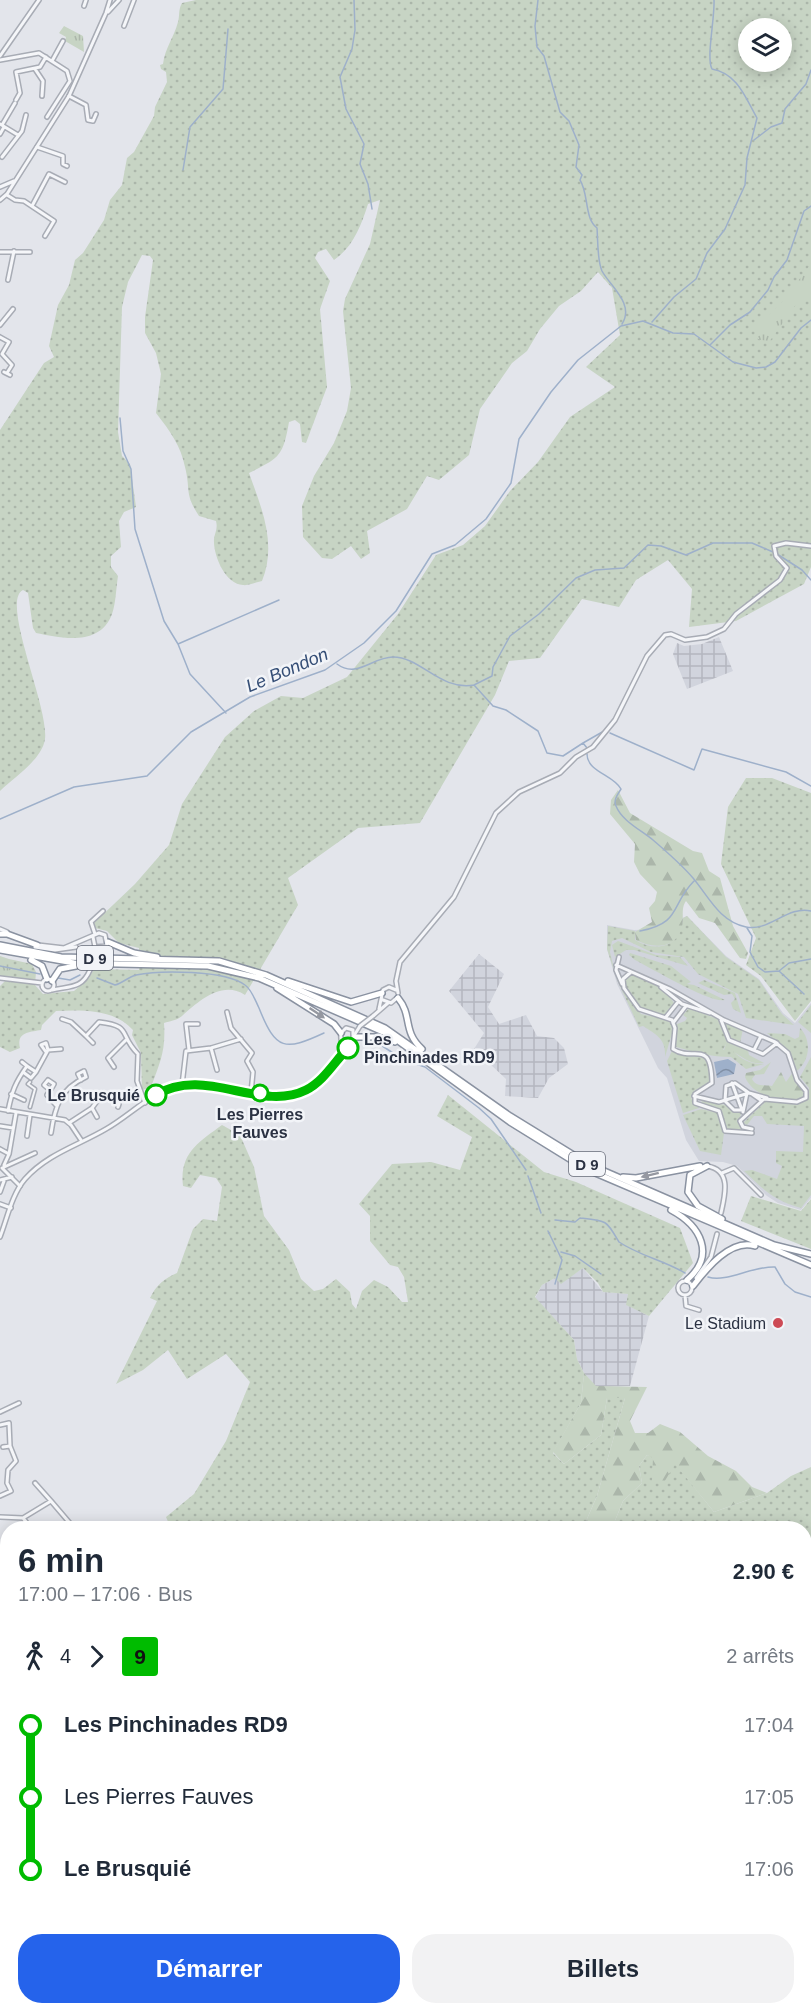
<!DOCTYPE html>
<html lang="fr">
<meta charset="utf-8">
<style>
body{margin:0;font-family:Arial,sans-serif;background:#f2f2f3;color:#1f2937;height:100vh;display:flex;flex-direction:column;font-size:22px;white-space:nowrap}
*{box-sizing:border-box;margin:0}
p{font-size:20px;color:#747a83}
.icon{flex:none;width:33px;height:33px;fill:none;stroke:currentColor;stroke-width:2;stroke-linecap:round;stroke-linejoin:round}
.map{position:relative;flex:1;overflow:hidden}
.side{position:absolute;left:0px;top:1521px;width:812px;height:494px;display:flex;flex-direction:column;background:#fff;border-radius:24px 24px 0 0;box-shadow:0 3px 15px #0003}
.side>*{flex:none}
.badge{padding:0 12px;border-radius:4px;font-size:21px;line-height:39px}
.buttons{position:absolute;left:738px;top:18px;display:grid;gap:12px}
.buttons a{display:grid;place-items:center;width:54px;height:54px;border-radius:50%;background:#fff;box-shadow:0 3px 15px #0003;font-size:30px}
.map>.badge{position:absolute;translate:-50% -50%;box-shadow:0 0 0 3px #fff}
.legs{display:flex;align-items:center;gap:9px;height:66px;padding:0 18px;font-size:20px}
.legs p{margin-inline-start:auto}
.headline{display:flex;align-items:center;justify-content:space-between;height:102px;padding:0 18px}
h1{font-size:33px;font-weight:700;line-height:45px}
.button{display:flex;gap:12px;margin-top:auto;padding:12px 18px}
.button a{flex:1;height:69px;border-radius:24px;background:#2563eb;color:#fff;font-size:24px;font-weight:700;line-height:69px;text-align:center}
.button a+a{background:#f2f2f3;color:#1f2937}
ul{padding:0 18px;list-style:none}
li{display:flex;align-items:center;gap:21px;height:72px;font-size:22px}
li i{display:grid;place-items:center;width:9px;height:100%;margin:0 8px;background:currentColor}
li i::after{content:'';width:15px;height:15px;margin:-8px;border:4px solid;border-radius:50%;background:#fff}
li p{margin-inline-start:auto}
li:first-child i{background:linear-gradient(#0000 50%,currentColor 0)}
li:last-child i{background:linear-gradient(currentColor 50%,#0000 0)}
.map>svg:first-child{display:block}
.built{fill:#d1d4dd}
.industrial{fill:url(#industrial-grid)}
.grass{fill:url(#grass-dots);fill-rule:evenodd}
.forest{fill:url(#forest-firs)}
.park{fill:url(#park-tufts)}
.water{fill:url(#water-waves)}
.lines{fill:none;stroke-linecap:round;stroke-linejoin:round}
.stream{stroke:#9eb0ca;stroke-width:1.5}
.river{stroke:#9eb0ca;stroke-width:5}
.pedestrian-casing{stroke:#a8acb5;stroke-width:5}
.minor-casing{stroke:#a8acb5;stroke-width:6}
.tertiary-casing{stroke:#a8acb5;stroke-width:6}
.trunk-casing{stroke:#8a92a1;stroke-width:8}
.pedestrian{stroke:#f5f6f9;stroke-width:2}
.minor{stroke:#f5f6f9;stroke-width:3}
.tertiary{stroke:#f5f6f9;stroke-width:3}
.trunk{stroke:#fff;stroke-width:5}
.minor-bridge-casing{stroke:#a8acb5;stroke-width:6;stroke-linecap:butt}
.minor-bridge{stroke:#f5f6f9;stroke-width:3}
.oneway{fill:#9598a1}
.line-1-casing{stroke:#fff;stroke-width:14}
.line-1{stroke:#0b0;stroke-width:9}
.stop-1-dot{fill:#fff;stroke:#0b0;stroke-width:3}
.poi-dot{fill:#cd4a55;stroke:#f2f4f8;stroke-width:2}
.labels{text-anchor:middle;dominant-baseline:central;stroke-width:5;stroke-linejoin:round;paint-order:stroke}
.shield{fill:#f2f4f8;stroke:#676c79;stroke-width:1.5}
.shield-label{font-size:15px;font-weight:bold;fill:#2b3243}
.stop-label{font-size:16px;font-weight:bold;fill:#2b3243;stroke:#f2f4f8;text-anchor:start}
.poi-label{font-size:16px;fill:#2b3243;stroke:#f2f4f8;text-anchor:end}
.water-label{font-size:18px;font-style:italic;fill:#354e76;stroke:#f2f4f8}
</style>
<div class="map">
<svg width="811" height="2014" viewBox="0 0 811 2014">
<defs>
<pattern id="industrial-grid" width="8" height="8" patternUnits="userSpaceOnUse" patternTransform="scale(1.5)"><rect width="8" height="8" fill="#d1d4dd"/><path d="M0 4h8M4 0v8" fill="none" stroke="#b4b6bf"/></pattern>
<pattern id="grass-dots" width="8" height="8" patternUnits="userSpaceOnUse" patternTransform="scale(1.5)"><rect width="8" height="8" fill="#c7d4c4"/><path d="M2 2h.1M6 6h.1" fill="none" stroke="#abb6aa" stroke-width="1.8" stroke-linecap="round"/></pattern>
<pattern id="forest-firs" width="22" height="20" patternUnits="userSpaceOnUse" patternTransform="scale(1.5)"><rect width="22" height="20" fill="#c7d4c4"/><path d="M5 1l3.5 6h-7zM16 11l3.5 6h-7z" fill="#abb6aa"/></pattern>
<pattern id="park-tufts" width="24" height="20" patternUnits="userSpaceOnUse" patternTransform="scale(1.5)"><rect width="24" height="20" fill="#c7d4c4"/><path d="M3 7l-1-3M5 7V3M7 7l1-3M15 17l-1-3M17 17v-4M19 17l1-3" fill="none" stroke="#abb6aa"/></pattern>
<pattern id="water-waves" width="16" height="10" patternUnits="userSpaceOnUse" patternTransform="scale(1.5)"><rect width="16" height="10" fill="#9eb0ca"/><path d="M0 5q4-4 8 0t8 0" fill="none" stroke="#8190a6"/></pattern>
</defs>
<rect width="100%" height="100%" fill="#e3e5eb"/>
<path class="built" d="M687,916L726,956L759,979L783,1013L795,1023L811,1003V1198L801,1210L778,1203L767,1196L737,1166L723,1162L699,1161L686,1140L667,1078L658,1068L617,984L607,949V925L634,930L657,929Z"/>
<path class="industrial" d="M719,637L733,671L687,689L673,654L677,643L684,646L702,644Z
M479,954L504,974L488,1007L499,1024L526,1015L537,1036L554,1038L564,1048L568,1064L549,1078L538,1098L505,1096L506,1079L474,1049L484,1033L449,991Z
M583,1268L603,1292L628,1294L627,1305L649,1316L630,1386L596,1387L584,1373L577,1359L574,1340L535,1298L542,1285L555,1278L561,1283Z"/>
<path class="grass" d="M196,0H811V567L804,584L736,621L689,627L692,589L668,560L636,580L619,607L582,599L540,658L509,661L495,695L420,823L358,828L288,878L298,905L245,995C222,980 199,1001 182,1016C178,1020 170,1021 164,1023C166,1051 160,1062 151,1087L142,1090L141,1053L132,1035L133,1030C114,1009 83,1010 56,1011L42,1025L41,1030C30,1032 16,1032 20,1048L10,1052L0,1047V986L9,977V959L32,964L36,972L35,985L43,994L74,991L89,978L94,969L139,970V948L119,943L107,931L95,928L93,924L135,884L169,845L182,804L225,737L254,711L281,696L303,698L347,677L398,614L436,555L463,545L485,526L510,491L538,462L570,417L615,387L586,367L620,335L612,288L598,272L581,291L559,306L540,329L527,351L512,363L480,409L469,455L439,480L427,476L407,509L367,531L370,553L361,559L351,546L332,559L322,558L303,537L302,506L314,476L334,443L347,411L351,388L343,311L345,299L370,244L380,200L368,204C361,226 353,247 334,260L326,249L318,252L315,258L330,281L320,309L327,387L306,443L302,442L300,424L295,420L289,422C283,457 279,458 249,473C262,509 277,544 262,581C256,582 248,586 243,585C225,584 213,555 214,539C215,532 218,529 216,521L199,516C184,493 191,491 185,467C181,446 170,431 156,413L161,374L156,353L145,333V317L153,260L150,256L142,255L128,282L122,307L118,432L122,456L130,464L136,507L124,512L119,521L121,547L111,556V567L118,576C116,588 116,603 112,614C100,647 61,638 36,633L33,628L28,593L23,590C0,601 49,707 45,739C42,760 14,777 0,791V430L44,363L54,357L49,346L58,305L69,285L75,260L83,253L104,220L110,200L122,185L127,158L134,152L154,116L155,107L167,82L166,72L161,69L160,65L163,64C165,48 174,37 178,22C180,15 178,10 182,3ZM748,28H782V62H748Z
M746,778H772L811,793V1001L795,1021L761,976L746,965L756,938L721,864L728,807Z
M687,916L726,957L759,980L782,1014L794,1025L746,1018L738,994L698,974L684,957L651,952L622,938L612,941L610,952L616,977L607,949L608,926L635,931V940C659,954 681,945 683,918Z
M618,941L656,955L680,957L688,966L634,950H626L615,957L612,945Z
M630,953L671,966L691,982L687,984L694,985L725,1000C711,1004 653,969 635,960L629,955Z
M630,974C646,977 665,988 674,1003L665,1014C643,1016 634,1002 624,984L625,978Z
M616,978L641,1014L665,1019L671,1023L673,1030L665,1057C666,1039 657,1035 643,1026L639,1027Z
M704,980L735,993L741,1013L733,1009L731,1003L735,999L732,994L724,995L698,983Z
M811,1005V1033L798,1022Z
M689,1008L720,1020L728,1040L723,1050H732C741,1059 751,1065 764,1064L746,1069L731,1057C712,1057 694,1052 676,1047L677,1024L685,1021L687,1018L683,1015Z
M723,1021L743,1029L740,1043L729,1037Z
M800,1028C811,1039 811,1059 797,1071L789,1052L767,1033L785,1034L795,1039L799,1037Z
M672,1051C696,1062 708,1043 711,1082L706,1087L695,1090L691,1097L694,1104L699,1108L683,1113L667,1061Z
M811,1057V1195L801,1208C773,1200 764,1190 744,1171L752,1170L777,1179L782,1166L776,1163V1151L803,1152L804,1126L767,1124L762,1116H754L747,1125L743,1123L766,1101L797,1104L807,1099L809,1088L800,1077Z
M448,1095L544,1172L576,1182L680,1228L693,1263L649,1316L626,1305L628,1294L603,1292L598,1283L583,1268L561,1284L555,1278L542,1285L535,1297L574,1340L577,1359L584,1373L581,1403L553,1453L564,1464L601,1435L607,1398H625L597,1496L583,1528H164L169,1524L166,1517L194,1494L226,1441L250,1382L226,1354L187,1379L168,1350L143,1370L116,1384L157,1301L150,1298C156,1285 165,1278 177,1273L193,1229L203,1219L217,1221L222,1187L216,1178L200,1175L191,1188L183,1186C179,1153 199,1142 222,1125L240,1135L254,1167L264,1216L289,1250L301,1279L314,1291L323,1289L336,1279L350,1292L352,1304L356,1309L362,1291L374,1280L388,1287L402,1302H408L404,1277L398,1267L390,1265L370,1241V1216L359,1204L392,1164L431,1162L460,1170L472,1137L437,1116Z
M702,1101L726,1105L734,1112L741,1113L739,1124L748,1132L725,1130L722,1112L714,1106L699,1105Z
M701,1109L719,1113L724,1133L721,1155L700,1151L683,1115Z
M751,1196L801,1211L811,1199V1249L741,1221Z
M647,1455L675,1463L714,1512L767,1493L791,1476L811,1467V2014H239L231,2007H804V1528H612L623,1501L642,1483L639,1466Z
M0,1958H7L8,2007H39L40,2014H0Z"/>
<path class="forest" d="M618,790L630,813L693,851L702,853L709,871L720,878L733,926L748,953L746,959L740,958L715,923L699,918L686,901C680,909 685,920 681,930C674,950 651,948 636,940L635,932L652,922L649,908L655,901L657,892L640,874L634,862L635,844L610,814L611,800Z
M727,1041L748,1050L749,1055L764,1063C746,1066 739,1050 724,1050Z
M771,1062L764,1074L755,1075L752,1079C757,1088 764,1084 772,1086L781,1072L786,1082L793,1072L795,1081L804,1091L802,1099C781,1101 754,1098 745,1077L746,1073L760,1070Z
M584,1373L596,1386L647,1387L630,1421L635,1433H648L660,1424L680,1432L708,1456L736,1471L752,1487L767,1493L714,1512L675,1464L663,1484L652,1480L653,1458L647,1455L639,1466L642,1483L623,1501L612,1528H583L597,1496L625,1398H607L601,1435L564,1464L553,1452L581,1403Z
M41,2007H71L69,2014H40Z"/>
<path class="park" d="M64,26L83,36L84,52L65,41L66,37L59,33Z
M811,264V292L795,306L769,342L758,339L755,328L782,302Z
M0,956L9,959V977L0,976Z"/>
<path class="water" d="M728,1059L736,1064L734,1074L717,1078L714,1062Z"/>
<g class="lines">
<path class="stream" d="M354,0L355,30L352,49L340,77L346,109L364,144L360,164L368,184L372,209
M538,0L535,26L537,47L544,56L560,112L569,121L579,145L576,167L582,175L580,180C589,194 584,218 597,228C598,240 597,260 602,271C610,286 635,304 622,324
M754,140L771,127L782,123L785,109L806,84L811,70
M183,170L190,127L223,89L228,29
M652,322L674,297L696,279L707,253L725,229L745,185L747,158L757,118C745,97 738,74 712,69C706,58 715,18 714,0
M710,345L730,325L750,312L768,290L774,277L787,260L804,211L811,206
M120,418L123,451L131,469L135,529L164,621L178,644L190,674L226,713
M777,554L802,570L811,580
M178,644L279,600
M337,664C357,679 372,657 393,657C421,657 440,691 474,685L493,706L506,710L538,731L547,753L563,756L583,743L587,748
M474,685L492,676L493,667L510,636L539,614L576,578L595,570L624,568L648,545L661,546L686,555L713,543H752L773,552
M610,733L694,770L702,749L786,772L811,786
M583,743L604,731
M587,754C587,772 614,775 621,789C618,794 613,800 616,806C622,821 641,830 653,840C667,852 681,864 693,878C709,897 719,921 746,927C769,932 788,905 811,911
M0,819L74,787L147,776L191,732L250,697L325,670L364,643L396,611L432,554L455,545L486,519L511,483L519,439L551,392L578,360L621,326L643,321L673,333L694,334L733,362L756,368L766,367L775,362L801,328L811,320
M747,928L752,936L750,952L758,967L765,972L779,971L789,963L811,959
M640,931C682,923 670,905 694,881
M0,966L40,974
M779,971L804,994
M58,978L70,980L80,975
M97,978L115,985C123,983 128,977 136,975C160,970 225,970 245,985C252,990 255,1000 259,1008C276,1051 285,1051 324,1033
M376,1042L404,1060L425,1067L479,1108L491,1119L526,1170
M528,1176L541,1213
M555,1220L575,1222L580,1218C608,1221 606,1220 619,1242C640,1256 663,1260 685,1273
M548,1231L562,1260L555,1284
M561,1252L575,1256L601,1274
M708,1277C727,1283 751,1266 775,1267L785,1284L795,1292L811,1297"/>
<path class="river" d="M0,1632L8,1630"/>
<defs>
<path id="pedestrian" d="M30,1107L35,1089L28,1084L30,1082"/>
<path id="minor" d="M84,6L86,0
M124,26L134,0
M0,56L39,0
M0,60L39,53L67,71L70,81L47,117
M52,61L63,41
M35,69L43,81L42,96
M69,96L86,105L88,120L93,121L96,114
M16,100L20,93L16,72L40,67L46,57
M0,124L18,135
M2,125L15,103
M0,134L4,127
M37,147L63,156V164L67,166
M2,157L22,131L26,115
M7,195L15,200L24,201L54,221L45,236
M32,206L49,174L65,182
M0,252H30
M8,280L14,251
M0,325L13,309
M0,337L9,342L2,354L12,365L7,373
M4,372L10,375
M0,929L7,932
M95,934L91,922L103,911
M38,945L64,948L99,933L105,935L107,946L95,947L93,937
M35,947L55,950L76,947
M619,957L616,970L622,984
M616,965L670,989L724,1020L775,1042L788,1053L797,1080L806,1091V1098L797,1102L764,1099L740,1121L743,1127L752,1129
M631,972L623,979L624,988L639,1009L672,1020L675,1028L673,1049C694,1063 711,1037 712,1083L695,1094V1103L719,1111L725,1131L752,1133
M0,978L42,983
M42 985a6 6 0 1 1 12 0a6 6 0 1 1-12 0Z
M661,987L682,1004L710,1013
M52,990C70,986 82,989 90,970
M398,993L396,981L400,962L454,897L496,813L519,792L560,773L576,757L593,747L615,720L647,656L665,635L671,634L685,640L707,637L724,629L736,614L780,580L787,568L776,556L774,546L786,543L811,546
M383,1000L391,1003L398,997
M379,1009L383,990L389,987L396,990
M227,1012L231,1028L252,1053L247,1061L253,1072L251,1093
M373,1016L388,1003
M666,1017L678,1002
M62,1019L71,1022L86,1036L99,1022C133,1026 118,1034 138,1054L137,1081L145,1103
M721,1020L729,1040L763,1054L777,1043
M673,1023L686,1006
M355,1034L360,1026
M86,1036L93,1043
M211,1048L217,1070
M189,1050L186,1024H198
M754,1050L761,1036
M46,1052L41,1045L46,1043L48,1050
M22,1062L27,1066
M114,1067L108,1058L126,1040
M36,1072L48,1050L61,1049
M732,1083L742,1110
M182,1085L186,1051L211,1048L241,1039
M50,1090L44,1085L48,1080L54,1084C52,1088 49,1092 47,1095L56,1105
M11,1094L24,1100
M752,1094L762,1101
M694,1096L719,1102L749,1093L767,1098
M92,1108L103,1093L119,1104L118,1107
M0,1109L65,1120L71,1125L81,1140
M742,1110H734L725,1101L726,1086L735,1083L749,1093
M8,1111C12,1091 15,1083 27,1066L36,1072L31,1078L23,1072
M743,1112L747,1093
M69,1123L92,1108L97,1117
M0,1126L13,1128
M51,1133C55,1106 60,1089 86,1077L84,1071L78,1074L81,1080
M27,1136L30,1115
M0,1149L9,1154L16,1113
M4,1165L9,1154
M707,1166C732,1170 725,1195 721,1213
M722,1173L734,1168L761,1195
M0,1180L12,1177
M20,1186L2,1168L35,1153
M0,1192L4,1181
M0,1204L11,1208
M696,1278L711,1257L717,1234
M678 1288a7 7 0 1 1 14 0a7 7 0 1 1-14 0Z
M685,1295L686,1306L699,1310
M0,1412L19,1403
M0,1425L9,1423L10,1446L16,1461L8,1470L7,1483L11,1491L0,1496
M3,1447L10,1446
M35,1483L51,1501
M0,1517L23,1518L31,1528
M23,1518L51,1501L74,1528
M0,1626L8,1623
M0,1643L8,1637
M0,1694L8,1700
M0,1713L8,1716
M0,1739L8,1746
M8,1772L1,1779L8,1786
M0,1846L8,1854
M0,1955H8
M369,2007L371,2014
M71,2014L73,2007
M131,2014L135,2007
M160,2014L165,2007
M186,2014L189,2007
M200,2014L202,2007"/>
<path id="tertiary" d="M108,12L119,0
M0,187L14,181
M0,200L7,194L69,96L106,13L110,0
M0,1237C7,1219 12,1194 25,1179C47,1154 79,1145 106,1129C131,1115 154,1089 184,1084C199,1082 210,1087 224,1090C270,1099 320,1102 340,1050C343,1043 340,1039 341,1033L346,1028L353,1030V1041L349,1044L342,1041"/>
<path id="trunk" d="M0,934H7L37,945
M108,942L134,953L157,957
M0,945L61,957L219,961L266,975L385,1028L510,1116L588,1164L774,1245L811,1254
M0,950L74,963L208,966L259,978L390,1035L510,1122L586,1169L811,1265
M31,960L42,966L47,979
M52,981L60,969L76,966
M288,981L351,1002L382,993
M277,988L334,1024L341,1033
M398,998C413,1016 402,1031 422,1049
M355,1037H381L395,1042
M707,1166L690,1175L688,1192L698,1206L722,1219
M623,1177L636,1178L700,1166
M671,1210C701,1226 716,1255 687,1280
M693,1286C706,1269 731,1238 755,1246"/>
</defs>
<use href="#pedestrian" class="pedestrian-casing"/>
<use href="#minor" class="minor-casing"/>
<use href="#tertiary" class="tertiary-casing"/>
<use href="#trunk" class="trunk-casing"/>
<use href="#pedestrian" class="pedestrian"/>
<use href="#minor" class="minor"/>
<use href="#tertiary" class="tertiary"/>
<use href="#trunk" class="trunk"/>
<defs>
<path id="minor-bridge" d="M90,970L96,954
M360,1026L373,1016"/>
</defs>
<use href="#minor-bridge" class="minor-bridge-casing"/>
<use href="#minor-bridge" class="minor-bridge"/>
</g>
<defs><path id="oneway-solid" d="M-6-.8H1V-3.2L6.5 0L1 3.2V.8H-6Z" transform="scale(1.5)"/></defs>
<g class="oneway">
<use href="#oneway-solid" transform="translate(317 1013) rotate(34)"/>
<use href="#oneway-solid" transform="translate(650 1175) rotate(166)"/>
</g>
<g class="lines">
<defs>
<path id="line-1" d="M156,1095C205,1065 260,1113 306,1090C324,1081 335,1061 348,1048"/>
</defs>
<use href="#line-1" class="line-1-casing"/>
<use href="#line-1" class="line-1"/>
</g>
<g class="stop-1-dot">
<circle cx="348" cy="1048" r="10"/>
<circle cx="260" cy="1093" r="8"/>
<circle cx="156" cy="1095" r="10"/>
</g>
<circle class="poi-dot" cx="778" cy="1323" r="6"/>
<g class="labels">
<g class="shield">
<rect x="77" y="946" width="36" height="24" rx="4.5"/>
<rect x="569" y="1152" width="36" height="24" rx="4.5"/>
</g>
<g class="shield-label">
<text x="95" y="958">D 9</text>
<text x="587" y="1164">D 9</text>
</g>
<g class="stop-label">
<text x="364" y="1039">Les<tspan x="364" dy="18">Pinchinades RD9</tspan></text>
<text x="140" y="1095" text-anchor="end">Le Brusquié</text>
<text x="260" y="1114" text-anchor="middle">Les Pierres<tspan x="260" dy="18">Fauves</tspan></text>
</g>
<g class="poi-label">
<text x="766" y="1323">Le Stadium</text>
</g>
<g class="water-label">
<text transform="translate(287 670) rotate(-23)">Le Bondon</text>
</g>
</g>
</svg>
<div class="buttons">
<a><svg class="icon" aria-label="layers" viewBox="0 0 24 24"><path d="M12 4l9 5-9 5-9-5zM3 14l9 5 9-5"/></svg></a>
</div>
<section class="side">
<div class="headline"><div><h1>6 min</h1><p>17:00 – 17:06 · Bus</p></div><b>2.90 €</b></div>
<div class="legs"><svg class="icon" aria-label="walk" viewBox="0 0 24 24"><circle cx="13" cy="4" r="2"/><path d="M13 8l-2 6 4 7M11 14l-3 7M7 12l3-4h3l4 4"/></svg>4<svg class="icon" aria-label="forward" viewBox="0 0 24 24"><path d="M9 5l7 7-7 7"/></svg><b class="badge" style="background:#0b0;color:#111">9</b><p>2 arrêts</p></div>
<ul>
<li><i style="color:#0b0"></i><b>Les Pinchinades RD9</b><p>17:04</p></li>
<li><i style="color:#0b0"></i><span>Les Pierres Fauves</span><p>17:05</p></li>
<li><i style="color:#0b0"></i><b>Le Brusquié</b><p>17:06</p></li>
</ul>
<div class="button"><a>Démarrer</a><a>Billets</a></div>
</section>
</div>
